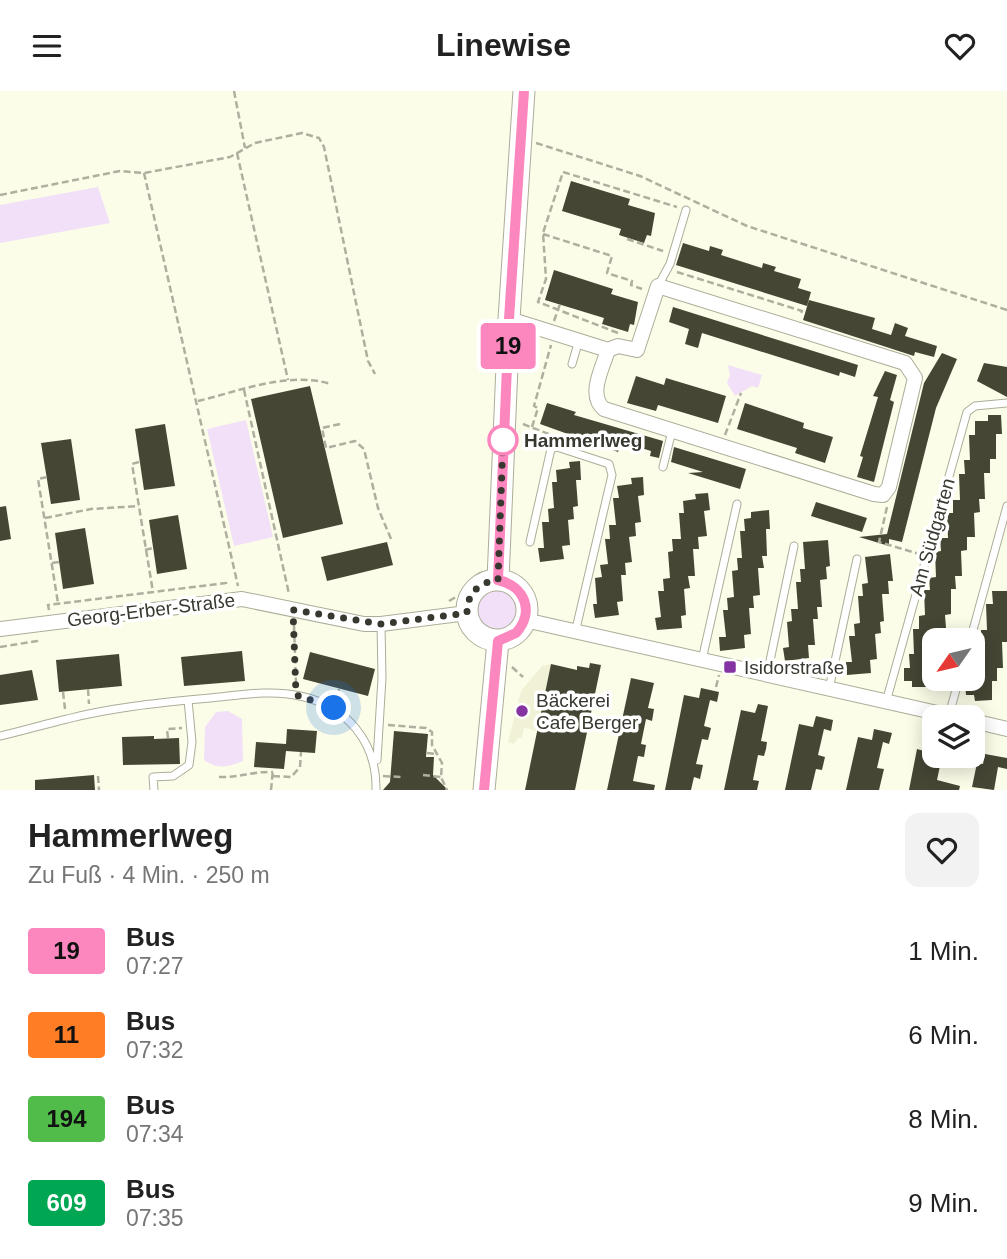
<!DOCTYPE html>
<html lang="de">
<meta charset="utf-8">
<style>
body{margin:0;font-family:Arial,sans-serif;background:#f2f2f2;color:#222;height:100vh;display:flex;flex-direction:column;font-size:26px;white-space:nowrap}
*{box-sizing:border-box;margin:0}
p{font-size:23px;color:#767676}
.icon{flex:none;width:38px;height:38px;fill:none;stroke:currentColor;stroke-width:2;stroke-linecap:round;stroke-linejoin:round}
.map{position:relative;height:699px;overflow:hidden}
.sheet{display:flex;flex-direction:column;background:#fff;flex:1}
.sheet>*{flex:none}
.badge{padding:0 14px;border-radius:5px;font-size:24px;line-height:46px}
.needle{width:46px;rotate:236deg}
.buttons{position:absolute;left:922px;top:537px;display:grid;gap:14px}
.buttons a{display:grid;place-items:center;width:63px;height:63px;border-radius:14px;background:#fff;box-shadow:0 4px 18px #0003;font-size:35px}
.you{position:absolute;width:35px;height:35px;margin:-18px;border:5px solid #fff;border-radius:50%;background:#1a73e8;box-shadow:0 0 0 10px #1a73e833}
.map>.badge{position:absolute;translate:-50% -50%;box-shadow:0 0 0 4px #fff}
.round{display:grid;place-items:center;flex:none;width:74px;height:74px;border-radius:14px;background:#f2f2f2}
.summary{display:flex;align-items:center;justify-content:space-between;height:119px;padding:0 28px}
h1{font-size:33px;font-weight:700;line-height:52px}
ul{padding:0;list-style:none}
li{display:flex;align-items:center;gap:21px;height:84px;padding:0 28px}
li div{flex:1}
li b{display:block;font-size:26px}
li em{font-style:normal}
li .badge{min-width:77px;font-weight:700;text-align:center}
header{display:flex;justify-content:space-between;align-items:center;height:91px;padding:0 28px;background:#fff;font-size:32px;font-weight:700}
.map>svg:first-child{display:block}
.built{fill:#f1f2d5}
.green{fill:#f1e0f8}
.building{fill:#464635}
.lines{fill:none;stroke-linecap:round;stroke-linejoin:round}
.lane-casing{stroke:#acad99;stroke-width:9}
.street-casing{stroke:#acad99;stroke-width:16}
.secondary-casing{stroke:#acad99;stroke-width:23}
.path{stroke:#aeaf9f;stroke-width:2.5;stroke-dasharray:7 3.5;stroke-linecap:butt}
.lane{stroke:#fff;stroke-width:7}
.street{stroke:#fff;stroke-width:14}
.secondary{stroke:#fff;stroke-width:21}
.line-casing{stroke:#fff;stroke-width:16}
.line{stroke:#fc87bf;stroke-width:10}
.walk{stroke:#383830;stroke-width:7;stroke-dasharray:0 12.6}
.stop-dot{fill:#fff;stroke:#fc87bf;stroke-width:3.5}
.poi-dot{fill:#8533a2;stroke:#fff;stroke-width:2.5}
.labels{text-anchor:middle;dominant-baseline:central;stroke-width:7;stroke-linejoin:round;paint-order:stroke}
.stop-label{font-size:19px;font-weight:bold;fill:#383830;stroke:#fff;text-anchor:start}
.street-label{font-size:19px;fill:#383830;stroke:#fff}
.poi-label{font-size:19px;fill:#383830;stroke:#fff;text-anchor:start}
</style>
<header><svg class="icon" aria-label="menu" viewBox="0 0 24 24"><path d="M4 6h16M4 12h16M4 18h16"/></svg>Linewise<svg class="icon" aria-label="heart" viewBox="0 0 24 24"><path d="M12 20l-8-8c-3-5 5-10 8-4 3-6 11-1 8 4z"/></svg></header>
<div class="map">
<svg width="1007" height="699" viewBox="0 0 1007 699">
<rect width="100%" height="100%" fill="#fcfde8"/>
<path class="built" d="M551,573L537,640L524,637L522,647H518L514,653L508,651L521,600L542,575Z"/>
<path class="green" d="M98,96L110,132L0,152V114Z
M728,274L762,284L758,297L752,295L735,305L727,292L730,284Z
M246,329L273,446L234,455L207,338Z
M478 519a19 19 0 1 1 38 0a19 19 0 1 1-38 0Z
M228,620L242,628L243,670C228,676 218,679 204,669L205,636L216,621Z"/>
<path class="building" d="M571,90L630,108L628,114L655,122L651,145L647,144L644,152L619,144L621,138L562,120Z
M683,152L709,160L710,155L723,159L721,164L762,177L763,172L776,176L774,180L801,188L798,197L811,201L807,215L676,174Z
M554,179L613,198L611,203L638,211L634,234L630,233L628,241L602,233L604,227L545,209Z
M809,209L875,227L872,238L891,244L895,232L908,237L905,245L937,255L934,266L915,261L914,265L803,229Z
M673,216L858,274L855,286L840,281L839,285L702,242L698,257L685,253L689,238L669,231Z
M942,262L957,268L936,317L902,451L889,448V455L859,446L887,443L924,292Z
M984,272L1007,276V306L977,290Z
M885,280L897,284L890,309L894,311L874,391L857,386L863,366L860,365L878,306L873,305Z
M636,285L664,294L666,287L726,305L718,332L658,314L656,320L627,312Z
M310,295L343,433L283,447L251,308Z
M547,312L576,321L574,324L663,350L659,367L650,365L651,360L621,351L618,361L540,333Z
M745,312L804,332L803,337L833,346L825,372L795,362L797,357L737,338Z
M988,324H1001L1002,343H996V368H990V382H984L985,408H979L980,421L974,422L975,446H967V459L961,460L962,485H955L956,498H951V523L945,524L946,537H940V550H934L931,596H912V590H904V577H910L909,563H914L913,538H919V525L925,524L924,499H930L929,487L936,486L935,461L941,460L940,447H948L947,422H953V409H960L959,383H965L964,369H970L969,344H975V330H988Z
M165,333L175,395L144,399L135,338Z
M71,348L80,409L51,413L41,352Z
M674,356L746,378L740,398L688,382L703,381L671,371Z
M580,370L581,389H576L578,415L573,416L574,428L568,429L570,454L562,455L564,468L540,471L538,457H544L542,431H549L548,418L554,417L552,391H557L556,379L570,377L569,371Z
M643,386L644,404L638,405L641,431L635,432L636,445L629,446L632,471L625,472L626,484H621L623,510L617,511L619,524L595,527L593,513H597L595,487L602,486L600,474L608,473L605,448H610L609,434H616L613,407H619L617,395L632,393L631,387Z
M708,402L710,419L704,420L707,445L698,446L699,458H693L695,485H688L690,497L684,498L686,524L681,525L682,537L657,539L655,527L661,526L658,500H664L663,488L670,487L668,461L673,460L672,448H681L679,422H684L683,410L696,408L695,403Z
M816,411L867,427L862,441L811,425Z
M6,415L11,448L0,450V416Z
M769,419L770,438H766L767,465H762L764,477H758L760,504L753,505L754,517H749L751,543L744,544L745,557L720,560L719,546H726L723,519H728L727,507L734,506L732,480L738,479L737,467H742L740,440H745L744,428L751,427V421Z
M178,424L187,478L157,483L149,429Z
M85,437L94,493L63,498L55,442Z
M828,449L830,475L826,476L827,488L820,489L822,516H817L818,528H813L815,554H808L809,567L785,570L783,557L789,556L787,531L792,530L791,518H798L796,491H801L800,478H805L803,451Z
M387,451L393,474L327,490L321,466Z
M890,463L893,490H888L889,503H882L884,530L880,531L881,542L875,543L877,568L870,569L871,582L847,584L846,571H852L849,545H855L854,533L860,532L858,505H863L862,493L868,492L865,466Z
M992,500H1007V551H1002L1003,577H997V590H992V609L975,610L974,604H966L965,591H971L973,578H977L976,552H981V539H987L986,513H993Z
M242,560L245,590L184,595L181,566Z
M310,561L375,578L368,605L303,588Z
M119,563L122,595L59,601L56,569Z
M590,572L601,574L575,699H525L551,573L577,579V575L589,577Z
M32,579L38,609L0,614V584Z
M631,587L654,592L648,617L654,618L652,630L646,628L641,653L646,654L644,666L638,665L633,690L655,694L654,699H607Z
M701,597L719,601L717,611L710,609L704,635L711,637L708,649L702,648L696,673L703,674L700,688L694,686L691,699H665L684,604L699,607Z
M758,613L768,615L761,650L767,651L766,658L764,665L758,664L753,689L759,690L757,699H724L741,619L755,622Z
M816,625L833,629L831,640L824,638L818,664L825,666L822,679L816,678L811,699H785L799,633L813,636Z
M287,638L317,640L315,662L286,660L284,678L254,676L256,651L286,653Z
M874,638L892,642L889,653L883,651L877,677L884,678L879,699H846L858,646L872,649Z
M394,640L428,643L426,666H434L433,684L448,699H383L390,691Z
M154,645V648L179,647L180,673L123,674L122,646Z
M917,658L942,665L937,689L960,695L959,699H909Z
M985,663L1007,667V678L998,676L994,699L972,696L977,672L983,673Z
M94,684L95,699H35V689Z"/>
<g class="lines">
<defs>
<path id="lane" d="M658,195L670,173L686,119
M572,273L579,249
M663,376L672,340
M530,451L551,358L557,356L609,373L612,384L575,542
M970,550L1007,415
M702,569L737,413
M767,584L794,455
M829,598L857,468
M886,611L967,321L975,315L1007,312
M949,624L959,588
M0,645C23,640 45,633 67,628C117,615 170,611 220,606C246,603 274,599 300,605C347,615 377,651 376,699
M377,669L382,587L381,533
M154,699L153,686L173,685L189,674L192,651L188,609"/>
<path id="street" d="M509,228L608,259L618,255L637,259L658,195L905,272L915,287L889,396L883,404L874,403L604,318C587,304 603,276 608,259
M525,529L955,626
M0,538L242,508L364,533H381L467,522
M973,630L1007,638"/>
<path id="secondary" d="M467 519a30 30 0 1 1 60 0a30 30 0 1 1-60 0Z
M498,489L509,228L524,0
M484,699L498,550"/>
</defs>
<use href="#lane" class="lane-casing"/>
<use href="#street" class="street-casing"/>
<use href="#secondary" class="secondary-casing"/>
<path class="path" d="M234,0L245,57
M536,52L640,85L747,135L1007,219
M237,62L288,289
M144,82L238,495
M0,104L120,80L144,82L230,66L255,52L302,42L319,47L324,56L368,270L375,283
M543,143L612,165L607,182L632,190L631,194L642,198
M627,148L663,160
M677,181L802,220L800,225
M554,230L560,213
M618,242L538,211L546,188L543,142L563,81L677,116
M244,299L289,503
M198,310C240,300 288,280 331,293
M340,333L322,337L326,357L355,350L364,358L378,417L391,448
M523,333L556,346
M532,336L538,317L534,315L551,254
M725,344L741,302
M139,371L132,373L153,501
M47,386L38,388L58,512
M887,416L879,451L919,463
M45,427L91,418L139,415
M145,459L153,457
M52,472L59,471
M449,510L456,506
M49,519L48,514L226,492L227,496
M294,534L296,593
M0,556L37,550L40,547
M512,576L523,586
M716,596L719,584
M88,598L89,613
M63,601L65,618
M336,610L339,598
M388,634L426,637L432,641V654L442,672L441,686L447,699
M168,647L167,638L182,637
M427,662L437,663
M423,684L441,686
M98,685L99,699
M273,685L291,686L300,676L301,661
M383,685L401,686
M219,686C239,687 253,680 273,681
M271,699L273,678"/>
<use href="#lane" class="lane"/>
<use href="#street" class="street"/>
<use href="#secondary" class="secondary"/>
</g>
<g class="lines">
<defs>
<path id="line" d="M484,699L498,550L516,542C535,521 525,495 498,489L509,228L524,0"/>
</defs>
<use href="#line" class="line-casing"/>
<use href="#line" class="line"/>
<path class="walk" d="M334,617L296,604L293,519L381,533L467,522C467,502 479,491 498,489L503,349"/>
</g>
<circle class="stop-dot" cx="503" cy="349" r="14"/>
<g class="poi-dot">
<rect x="723" y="569" width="14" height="14" rx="3.5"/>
<circle cx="522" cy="620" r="7"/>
</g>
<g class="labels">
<g class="stop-label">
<text x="524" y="349">Hammerlweg</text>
</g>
<g class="street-label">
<text transform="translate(932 446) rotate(-74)">Am Südgarten</text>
<text transform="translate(151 519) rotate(-7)">Georg-Erber-Straße</text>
</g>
<g class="poi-label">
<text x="744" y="576">Isidorstraße</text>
<text x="536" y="609">Bäckerei<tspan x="536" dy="22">Cafe Berger</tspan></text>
</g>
</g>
</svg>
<div class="buttons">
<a><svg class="needle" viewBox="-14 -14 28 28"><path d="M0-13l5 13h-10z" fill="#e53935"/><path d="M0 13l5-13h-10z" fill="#767676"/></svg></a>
<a><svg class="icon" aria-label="layers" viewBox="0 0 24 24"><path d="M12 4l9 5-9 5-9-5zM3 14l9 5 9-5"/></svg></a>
</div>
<div class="you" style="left:334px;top:617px"></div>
<b class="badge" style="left:508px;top:255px;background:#fc87bf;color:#111">19</b>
</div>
<section class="sheet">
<div class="summary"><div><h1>Hammerlweg</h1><p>Zu Fuß · 4 Min. · 250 m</p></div><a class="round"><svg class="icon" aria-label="heart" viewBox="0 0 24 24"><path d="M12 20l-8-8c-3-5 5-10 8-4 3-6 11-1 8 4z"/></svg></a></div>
<ul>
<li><span class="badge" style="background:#fc87bf;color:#111">19</span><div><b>Bus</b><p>07:27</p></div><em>1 Min.</em></li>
<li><span class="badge" style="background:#ff7d24;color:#111">11</span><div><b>Bus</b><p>07:32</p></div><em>6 Min.</em></li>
<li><span class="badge" style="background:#51bc4a;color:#111">194</span><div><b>Bus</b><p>07:34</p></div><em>8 Min.</em></li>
<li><span class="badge" style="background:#00a651;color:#fff">609</span><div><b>Bus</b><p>07:35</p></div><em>9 Min.</em></li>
</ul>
</section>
